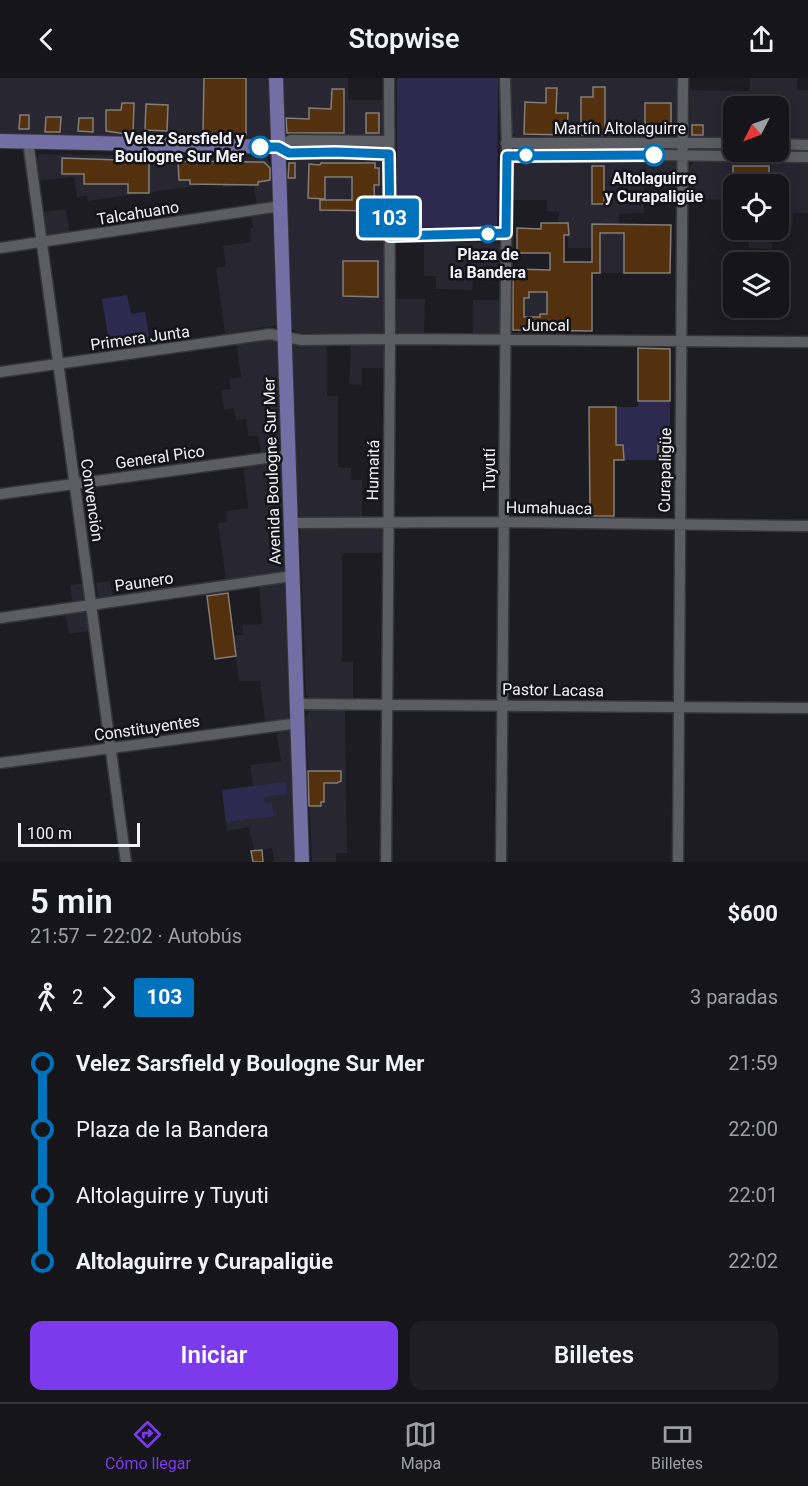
<!DOCTYPE html>
<html lang="es">
<meta charset="utf-8">
<style>
body{margin:0;font-family:Roboto,sans-serif;background:#1e1e23;color:#f1f3f6;height:100vh;display:flex;flex-direction:column;font-size:22px;white-space:nowrap}
*{box-sizing:border-box;margin:0}
p{font-size:20px;color:#9d9fa2}
.icon{flex:none;width:33px;height:33px;fill:none;stroke:currentColor;stroke-width:2;stroke-linecap:round;stroke-linejoin:round}
.map{position:relative;height:784px;overflow:hidden}
.details{display:flex;flex-direction:column;background:#15151a;flex:1}
.details>*{flex:none}
.badge{padding:0 12px;border-radius:4px;font-size:21px;line-height:39px}
.needle{width:39px;rotate:228deg}
.tools{position:absolute;left:723px;top:18px;display:grid;gap:12px}
.tools a{display:grid;place-items:center;width:66px;height:66px;border-radius:12px;background:#15151a;box-shadow:0 3px 15px #0003,0 0 0 2px #343439;font-size:30px}
.scale{position:absolute;left:18px;bottom:15px;width:122px;box-sizing:border-box;padding-left:6px;border:3px solid #f2f2f6;border-top:0;font-size:16px;line-height:21px;white-space:nowrap;color:#f2f2f6;-webkit-text-stroke:4px #131319;paint-order:stroke}
.map>.badge{position:absolute;translate:-50% -50%;box-shadow:0 0 0 3px #fff}
.legs{display:flex;align-items:center;gap:9px;height:66px;padding:0 30px;font-size:20px}
.legs p{margin-inline-start:auto}
.summary{display:flex;align-items:center;justify-content:space-between;height:102px;padding:0 30px}
h1{font-size:33px;font-weight:600;line-height:45px}
.primary-button{display:flex;gap:12px;margin-top:auto;padding:12px 30px}
.primary-button a{flex:1;height:69px;border-radius:12px;background:#7c3aed;color:#fff;font-size:24px;font-weight:600;line-height:69px;text-align:center}
.primary-button a+a{background:#1e1e23;color:#f1f3f6}
ul{padding:0 30px;list-style:none}
li{display:flex;align-items:center;gap:21px;height:66px;font-size:22px}
li i{display:grid;place-items:center;width:9px;height:100%;margin:0 8px;background:currentColor}
li i::after{content:'';width:15px;height:15px;margin:-8px;border:4px solid;border-radius:50%;background:#15151a}
li p{margin-inline-start:auto}
li:first-child i{background:linear-gradient(#0000 50%,currentColor 0)}
li:last-child i{background:linear-gradient(currentColor 50%,#0000 0)}
header{display:flex;justify-content:space-between;align-items:center;height:78px;padding:0 30px;background:#15151a;font-size:27px;font-weight:600}
.tabs{display:flex;justify-content:space-around;align-items:center;height:84px;border-top:2px solid #343439;background:#15151a;font-size:16px;color:#9d9fa2}
.tabs a{display:grid;justify-items:center;gap:3px}
.tabs .active{color:#7c3aed}
.map>svg:first-child{display:block}
.built{fill:#272631}
.green{fill:#2e2a4f}
.building{fill:#53310e;stroke:#837d77;stroke-width:1.5;fill-rule:evenodd}
.lines{fill:none;stroke-linecap:round;stroke-linejoin:round}
.minor-casing{stroke:#36363a;stroke-width:13}
.major-casing{stroke:#36363a;stroke-width:16}
.minor{stroke:#5c5c63;stroke-width:10}
.major{stroke:#736ea4;stroke-width:14}
.line-1-casing{stroke:#fff;stroke-width:14}
.line-1{stroke:#0072bc;stroke-width:9}
.stop-1-dot{fill:#fff;stroke:#0072bc;stroke-width:3}
.labels{text-anchor:middle;dominant-baseline:central;stroke-width:5;stroke-linejoin:round;paint-order:stroke}
.street-label{font-size:16px;fill:#f2f2f6;stroke:#131319}
.stop-label{font-size:16px;font-weight:bold;fill:#f2f2f6;stroke:#131319}
</style>
<header><svg class="icon" aria-label="back" viewBox="0 0 24 24"><path d="M15 5l-7 7 7 7"/></svg>Stopwise<svg class="icon" aria-label="share" viewBox="0 0 24 24"><path d="M12 15V3M7 8l5-5 5 5M5 13v7h14v-7"/></svg></header>
<div class="map">
<svg width="808" height="784" viewBox="0 0 808 784">
<rect width="100%" height="100%" fill="#1c1c22"/>
<path class="built" d="M0,0H271L273,58L266,62L0,61Z
M283,0H348V22H387L386,57H289L285,51Z
M511,0H681V58L676,60L515,58L510,52Z
M750,0H797V12H808V64L779,63L778,28H734L733,63L690,61V12L749,13Z
M40,76L262,79H266L271,86L272,124L257,130L254,105L223,110L222,104L88,123L87,118L77,119L74,99L38,103L35,82Z
M295,80L381,81L385,85V256L299,255L292,251L287,86L291,81Z
M514,82L677,84L681,111L644,109V135L619,136V147H671L670,195H592V253L513,252V191L555,192V184H592V170H568V146L559,145V134L547,133V122H510L512,84Z
M697,83L808,84V135H793L792,147H779L778,106H734L733,147H725V122L689,121V92L690,87Z
M66,131L70,157H48L45,155L42,134Z
M274,134L278,247L225,256L216,190L226,188L223,168L251,164L250,150L253,149L251,137Z
M748,152H772V171L749,170Z
M424,163L499,165L500,170L501,200H473L472,212L436,211V198H424Z
M395,221H425L424,256L399,255L396,253Z
M473,222H501L500,257H473Z
M269,258L280,262L282,371L277,375L261,376L258,358H248L246,341L236,342L234,330L224,332L221,312L231,311L229,301L241,299L236,263Z
M327,264V318H338V389L351,390V402H362V442L302,440L298,435L292,270L295,265Z
M351,264L386,266L388,290H362V307L349,306Z
M283,381L286,495L226,501L218,445L227,444L226,433L248,430L243,386Z
M381,449L384,451L386,475H342V584H353V622L309,621L306,616L300,453L304,450Z
M110,503L113,518L103,520L98,518L96,505Z
M288,503L296,629L290,642L265,645L260,603H239L233,557H243L242,547L262,546L259,506Z
M87,505L86,520L72,524L70,507Z
M87,530L94,552L69,556L65,533Z
M345,628L347,775H336V784H312L306,639L310,630Z
M292,650L301,784H274L272,770L254,773L249,749L227,753L222,712L253,708L250,687L281,683L276,652Z"/>
<path class="green" d="M397,0H498L497,149L397,150Z
M127,217L131,236L145,234L150,264L110,270L102,221Z
M638,270H670V382H614V439H590L589,329H638Z
M286,704L287,716L264,719L265,726L272,725L274,738L226,744L222,712Z"/>
<path class="building" d="M204,0H246V57L203,56Z
M593,9H605V57H581V19H593Z
M546,10H557L556,35H568L567,57L524,56L525,24L546,25Z
M332,11H344V55H287L286,40L309,41V30L331,31Z
M122,25H134L133,57L106,53V32H121Z
M645,25H671V57H645Z
M146,26L168,27L167,53L145,52Z
M366,35H379V55H366Z
M20,37H29V51H19Z
M46,39H61L60,54H45Z
M79,40H93V54L78,53Z
M692,47H703V57H692Z
M62,80L149,83V115H128V106H84V96H62Z
M178,83L264,84L270,90V102L258,104V107L190,106V102H179Z
M289,85H295V100H288Z
M321,85H375V90H379V107H374L375,133L320,132V122H352V99H325V121L308,120L309,86L320,87Z
M592,88H604V126H592Z
M733,88H769V103L746,101L745,106H733Z
M541,145H568L569,157H564V184H592V146L671,147L670,195H624V155H600V195H592V253L513,252V191L550,192V175H517V150L541,151ZM529,214H547V236H540V239H524V220H529Z
M343,183H378V219L343,218Z
M638,270L670,271V323H638Z
M589,329H616V367H623L624,382H614V438H590Z
M658,364H670V382H658Z
M228,515L236,578L215,581L207,518Z
M308,693H341V703L337,705H324V724H321V728H309Z
M262,772L263,784H253L251,773Z"/>
<g class="lines">
<defs>
<path id="minor" d="M28,63C60,304 95,544 126,784
M506,65H734
M778,66L808,67
M278,69L291,62L389,63
M278,69L289,75L335,74L389,76
M507,78L654,77L808,79
M389,158L506,155
M0,170L281,128
M0,294L270,256L301,262L390,261L808,264
M0,416L288,377
M290,445L503,444L808,448
M0,540L292,498
M297,626L808,630
M0,685L299,645
M386,784L390,261L389,0
M501,784L507,71L505,0
M678,784L683,0"/>
<path id="major" d="M276,0L302,784
M0,63L278,69"/>
</defs>
<use href="#minor" class="minor-casing"/>
<use href="#major" class="major-casing"/>
<use href="#minor" class="minor"/>
<use href="#major" class="major"/>
</g>
<g class="lines">
<defs>
<path id="line-1" d="M260,69H278L289,75L335,74L389,76L390,158L506,155L507,78L654,77"/>
</defs>
<use href="#line-1" class="line-1-casing"/>
<use href="#line-1" class="line-1"/>
</g>
<g class="stop-1-dot">
<circle cx="260" cy="69" r="10"/>
<circle cx="526" cy="77" r="8"/>
<circle cx="654" cy="77" r="10"/>
<circle cx="488" cy="156" r="8"/>
</g>
<g class="labels">
<g class="street-label">
<text x="620" y="50">Martín Altolaguirre</text>
<text transform="translate(138 135) rotate(-9)">Talcahuano</text>
<text x="546" y="247">Juncal</text>
<text transform="translate(140 260) rotate(-8)">Primera Junta</text>
<text transform="translate(160 379) rotate(-8)">General Pico</text>
<text transform="translate(373 392) rotate(-89)">Humaitá</text>
<text transform="translate(489 392) rotate(-90)">Tuyutí</text>
<text transform="translate(665 392) rotate(-89)">Curapaligüe</text>
<text transform="translate(272 393) rotate(-92)">Avenida Boulogne Sur Mer</text>
<text transform="translate(92 422) rotate(82)">Convención</text>
<text transform="translate(549 430) rotate(1)">Humahuaca</text>
<text transform="translate(144 504) rotate(-8)">Paunero</text>
<text transform="translate(553 612) rotate(1)">Pastor Lacasa</text>
<text transform="translate(147 650) rotate(-8)">Constituyentes</text>
</g>
<g class="stop-label">
<text x="244" y="60" text-anchor="end">Velez Sarsfield y<tspan x="244" dy="18">Boulogne Sur Mer</tspan></text>
<text x="654" y="100">Altolaguirre<tspan x="654" dy="18">y Curapaligüe</tspan></text>
<text x="488" y="176">Plaza de<tspan x="488" dy="18">la Bandera</tspan></text>
</g>
</g>
</svg>
<div class="tools">
<a><svg class="needle" viewBox="-14 -14 28 28"><path d="M0-13l5 13h-10z" fill="#e53935"/><path d="M0 13l5-13h-10z" fill="#9d9fa2"/></svg></a>
<a><svg class="icon" aria-label="locate" viewBox="0 0 24 24"><circle cx="12" cy="12" r="6"/><path d="M12 2v4M12 18v4M2 12h4M18 12h4"/></svg></a>
<a><svg class="icon" aria-label="layers" viewBox="0 0 24 24"><path d="M12 4l9 5-9 5-9-5zM3 14l9 5 9-5"/></svg></a>
</div>
<div class="scale">100 m</div>
<b class="badge" style="left:389px;top:140px;background:#0072bc;color:#fff">103</b>
</div>
<section class="details">
<div class="summary"><div><h1>5 min</h1><p>21:57 – 22:02 · Autobús</p></div><b>$600</b></div>
<div class="legs"><svg class="icon" aria-label="walk" viewBox="0 0 24 24"><circle cx="13" cy="4" r="2"/><path d="M13 8l-2 6 4 7M11 14l-3 7M7 12l3-4h3l4 4"/></svg>2<svg class="icon" aria-label="forward" viewBox="0 0 24 24"><path d="M9 5l7 7-7 7"/></svg><b class="badge" style="background:#0072bc;color:#fff">103</b><p>3 paradas</p></div>
<ul>
<li><i style="color:#0072bc"></i><b>Velez Sarsfield y Boulogne Sur Mer</b><p>21:59</p></li>
<li><i style="color:#0072bc"></i><span>Plaza de la Bandera</span><p>22:00</p></li>
<li><i style="color:#0072bc"></i><span>Altolaguirre y Tuyuti</span><p>22:01</p></li>
<li><i style="color:#0072bc"></i><b>Altolaguirre y Curapaligüe</b><p>22:02</p></li>
</ul>
<div class="primary-button"><a>Iniciar</a><a>Billetes</a></div>
</section>
<nav class="tabs">
<a class="active"><svg class="icon" aria-label="directions" viewBox="0 0 24 24"><path d="M12 3l9 9-9 9-9-9zM9 14v-3h6M13 9l2 2-2 2"/></svg>Cómo llegar</a>
<a><svg class="icon" aria-label="map" viewBox="0 0 24 24"><path d="M3 6l6-2 6 2 6-2v14l-6 2-6-2-6 2zM9 4v14M15 6v14"/></svg>Mapa</a>
<a><svg class="icon" aria-label="tickets" viewBox="0 0 24 24"><path d="M3 7h18v10H3zM15 7v10"/></svg>Billetes</a>
</nav>
